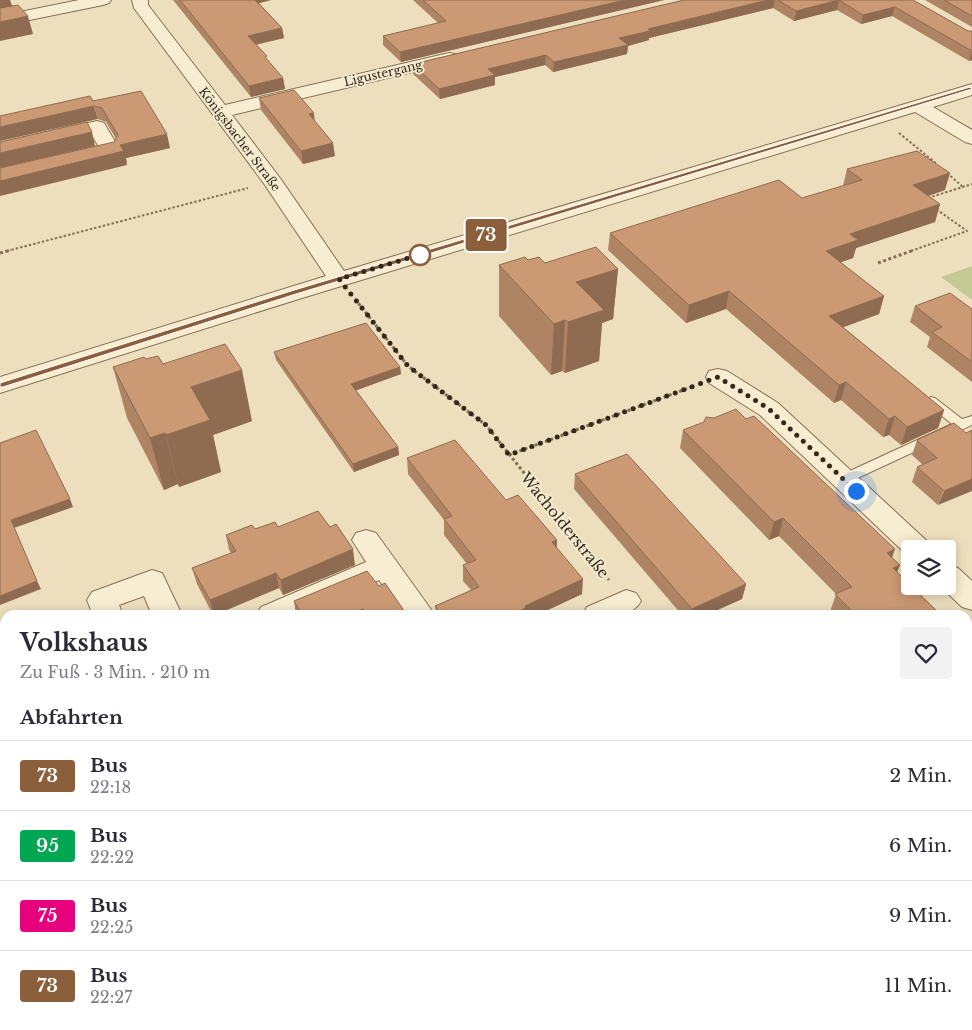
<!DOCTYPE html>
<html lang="de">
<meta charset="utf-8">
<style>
body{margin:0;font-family:"Libre Baskerville",serif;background:#f2f2f3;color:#2b2b33;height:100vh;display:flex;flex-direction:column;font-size:19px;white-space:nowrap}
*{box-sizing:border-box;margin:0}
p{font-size:16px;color:#7c7c81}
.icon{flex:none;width:28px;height:28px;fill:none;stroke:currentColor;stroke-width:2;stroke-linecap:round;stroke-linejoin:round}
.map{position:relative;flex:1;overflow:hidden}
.panel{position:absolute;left:0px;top:610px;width:972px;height:420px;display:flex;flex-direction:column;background:#fff;border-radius:15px 15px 0 0;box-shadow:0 2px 12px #0003}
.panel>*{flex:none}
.badge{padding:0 10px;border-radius:4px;font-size:18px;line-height:32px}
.buttons{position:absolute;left:901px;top:540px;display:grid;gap:10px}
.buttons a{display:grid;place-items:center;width:55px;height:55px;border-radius:5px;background:#fff;box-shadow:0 2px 12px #0003;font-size:25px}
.you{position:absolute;width:25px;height:25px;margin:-12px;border:4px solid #fff;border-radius:50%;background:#1a73e8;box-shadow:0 0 0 8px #1a73e833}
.map>.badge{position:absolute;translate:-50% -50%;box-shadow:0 0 0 2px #fff}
h2{padding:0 20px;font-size:19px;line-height:45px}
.round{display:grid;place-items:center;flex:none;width:52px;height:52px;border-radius:5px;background:#f2f2f3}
.headline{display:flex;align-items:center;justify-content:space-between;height:85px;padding:0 20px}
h1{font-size:24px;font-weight:800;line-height:38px}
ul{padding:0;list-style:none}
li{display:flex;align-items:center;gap:15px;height:70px;padding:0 20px;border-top:1px solid #e1e1e2}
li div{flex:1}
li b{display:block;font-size:19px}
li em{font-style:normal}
li .badge{min-width:55px;font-weight:700;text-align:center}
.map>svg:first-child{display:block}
.green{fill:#c3ca93}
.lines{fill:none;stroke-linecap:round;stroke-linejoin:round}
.lane-casing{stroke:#857057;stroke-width:2}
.street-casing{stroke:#857057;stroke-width:2}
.path-far1{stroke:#857057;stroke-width:2;stroke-dasharray:2.5 2;stroke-linecap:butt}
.path{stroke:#857057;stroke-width:3;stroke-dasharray:3 2.5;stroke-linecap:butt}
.lane{fill:#f8edd1;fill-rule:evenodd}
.street{fill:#f8edd1;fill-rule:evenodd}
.wall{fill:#af8464}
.shaded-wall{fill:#8e6b51}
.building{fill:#cb9974;stroke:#8e6b51}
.line{fill:#8b5e3c;stroke:#fff}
.walk{stroke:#34281c;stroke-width:5;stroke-dasharray:0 9}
.stop-dot{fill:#fff;stroke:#8b5e3c;stroke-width:2.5}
.labels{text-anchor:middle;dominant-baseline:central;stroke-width:4;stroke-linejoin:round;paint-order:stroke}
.far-street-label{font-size:12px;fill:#34281c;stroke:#f4eacd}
.street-label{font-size:15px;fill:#34281c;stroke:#f4eacd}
</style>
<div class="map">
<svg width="972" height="1030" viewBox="0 0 972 1030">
<rect width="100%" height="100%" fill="#eddfbe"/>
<path class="green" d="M972,266V300L941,277Z"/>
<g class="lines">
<defs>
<path id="lane" d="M931,397L935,398L962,419L972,416V425L849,482H839L837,479L839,476L952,424L927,404L925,401Z
M5,779V793L0,795V781Z
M910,1025H932L934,1030H912Z"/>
<path id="street" d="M79,0H111L109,3L103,5L0,26V16Z
M132,0H148V5L225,105L449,53L455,54L458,58L455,62L232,115L280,178L344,271L972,84V95L933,107L972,130V144L965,142L915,112L302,298L0,393V377L326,276L265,185L134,8Z
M97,121L104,123L120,150L117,154L82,163L75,161L72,157L75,153L99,147L91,134L0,155V143Z
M718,369L727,371L778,403L928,542L932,549H910V557L908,556L760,415L709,383L706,377L709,371Z
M366,530L376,533L435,615H404L379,580L300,615H256L261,607L366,562L352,540L356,533Z
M948,565L958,568L972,581V610L962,607L940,586H948Z
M152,570L162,573L182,615H152L144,596L119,605L123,615H93L87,600L92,592Z
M626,590L636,593L641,601C630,621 602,615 582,615L587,607Z
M972,826V858L968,859V828Z
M8,1025H62L60,1030H6Z"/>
</defs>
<use href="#lane" class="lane-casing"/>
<use href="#street" class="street-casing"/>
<path class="path-far1" d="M899,133L937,164
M947,173L963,187
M928,198L972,184
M7,251L248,188
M911,251L967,231L936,209"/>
<path class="path" d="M0,253L11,250
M878,263L914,250
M355,299L408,366L486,425L609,580
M509,455L694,386"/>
<use href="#lane" class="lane"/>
<use href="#street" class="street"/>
</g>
<path class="wall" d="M173,0H271L259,3L282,28L284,38L256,45L267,60L283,78L285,89L251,97Z
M413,0H664L401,62L383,45V36L438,23Z
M684,0H913L968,31H972V60L969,61L892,16L861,24L837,10L794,21L773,8L649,38V40L628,46L627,54L553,72L545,65L495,77V85L440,99L413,74V64Z
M925,0H972V27Z
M259,98L315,121L335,156L303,164L261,110Z
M93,101L170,148L126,158L127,165L114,142L116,139L106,122L98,119Z
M847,169L945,190L928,196L940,204L935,222L856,248L853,258L840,262L884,296L879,314L843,327L944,410L938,428L901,445L889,435L883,437L841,400L834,403L726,309L686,323L608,250L610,233L802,198L843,186Z
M528,260L545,263L618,269L613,319L602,323L599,361L565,373L562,371L551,375L499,316V265Z
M915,306L972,309V382L927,347L930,337L910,322Z
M274,352L400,367L401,374L356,390L398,447L399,455L354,472L276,360Z
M146,359L163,364L252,421L213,435L221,472L179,487L178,484L164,490L127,418L113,367Z
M683,430L892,558L897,572L941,615H833L830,612L836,594L779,536L769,540L680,448Z
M966,433L938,505L912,482L917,467L923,465L912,455L917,440Z
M407,458L506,500L557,540V548L582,594L537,615H436L435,606L471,590L463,581V565L467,564L444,535V520L408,474Z
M575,474L746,584L742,599L706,615H682L574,489Z
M278,527L355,565L283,595L279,588L215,615H213L197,584L192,568L231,553L229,550L226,535L255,529Z
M379,586L407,615H296L294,601Z
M972,690V801L968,802V691Z
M972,911V935L968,926V914L969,912Z
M465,1025H843L841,1029L834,1030H466Z"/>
<path class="shaded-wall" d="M0,0H10L14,11L0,14Z
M251,0H271L252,5Z
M625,0H664L401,62L400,52Z
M768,0H775L773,8L649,38V40L628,46L627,54L553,72L554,62L619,38L648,29Z
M839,0L837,10L794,21L796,11Z
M895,7L892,16L861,24L863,15Z
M28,16L33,34L0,41V22Z
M282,28L284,38L249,46L248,36Z
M972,51V60L969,61Z
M546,55L545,65L495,77V85L440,99L439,89L488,69Z
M283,78L285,89L251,97L249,86Z
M94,106L98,119L0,141V127Z
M314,113L315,125L309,114Z
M92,132L95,146L0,168V153Z
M167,134L170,148L126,158L127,165L0,196V181L120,145Z
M333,143L335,156L303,164L301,151Z
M950,173L945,190L908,203L913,185Z
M940,204L935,222L856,248L853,258L822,269L826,251L850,234Z
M618,269L613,319L602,323L599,361L565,373L568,322L576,282Z
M729,291L726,309L686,323L689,305Z
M884,296L879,314L825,334L829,316Z
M565,320L562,371L551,375L554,324Z
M400,367L401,374L352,392L351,384Z
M242,370L252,421L213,435L221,472L179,487L166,435L191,387Z
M846,382L841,400L834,403L839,385Z
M944,410L938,428L901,445L907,427Z
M895,416L889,435L883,437L889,419Z
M165,433L178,484L164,490L150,438Z
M398,447L399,455L354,472L353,464Z
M972,479V491L938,505L944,491Z
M70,499L73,507L14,528L11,520Z
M783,518L779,536L769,540L774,522Z
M557,540L556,555L552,542Z
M353,549L355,565L283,595L281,580Z
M895,549L889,567L887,553Z
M900,565L893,583V568Z
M276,573L279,588L214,615L210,600Z
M583,579L582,594L537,615H511L525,606Z
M37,581L41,589L0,605V596Z
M746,584L742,599L706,615H690L692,609Z
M363,609L364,615H350Z
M5,746V764L0,767V748Z
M5,954V971L0,974V956Z"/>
<path class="building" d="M180,0H255L282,28L248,36L267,56L265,57L283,78L249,86Z
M423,0H625L400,52L383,36L446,21Z
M684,0H768L648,29L650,31L619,38L628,45L554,62L546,55L488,69L495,75L439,89L413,64Z
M778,0H913L968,31H972V51L895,7L863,15L839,0L796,11Z
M944,0H972V16Z
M18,5L28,16L0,22V8Z
M294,90L314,113L309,114L333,143L301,151L259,98Z
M141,91L167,134L120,145L124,151L0,181V168L114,142L118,135L102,108L94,106L0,127V116L90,96L93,101Z
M87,122L92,132L0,153V142Z
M917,151L950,173L913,185L940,204L850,234L858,240L826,251L884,296L829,316L944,410L907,427L895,416L889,419L846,382L839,385L729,291L689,305L610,233L779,180L802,198L862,180L847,169Z
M596,247L618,269L576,282L604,310L568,322L565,320L554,324L499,265L525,257L528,260L539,257L545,263Z
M950,293L972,309V362L932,332L942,327L915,306Z
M366,323L400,367L351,384L398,447L353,464L274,352Z
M225,344L242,370L191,387L210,420L166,435L165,433L150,438L113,367L144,357L146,359L158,356L163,364Z
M736,409L746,419L754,416L895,549L887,553L900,565L893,568L910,585V586H911L941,615H856L835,594L852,587L783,518L774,522L683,430L704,422L706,417L714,418Z
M954,423L966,433L972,430V479L944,491L917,467L937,458L917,440Z
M36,430L70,499L11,520L37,581L0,596V443Z
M455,440L506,500L518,495L557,540L552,542L583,579L525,606L526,608L511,615H442L435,606L479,587L463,565L476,560L444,519L452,516L407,458Z
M627,454L746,584L692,609L575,474Z
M318,511L330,527L336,524L353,549L281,580L276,573L210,600L192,568L236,551L226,535L252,525L255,529L275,522L278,527Z
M367,571L379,586L385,583L407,615H367L363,609L350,615H302L294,601Z
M5,685V746L0,748V687Z
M972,690V782H968V691Z
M5,885V954L0,956V888Z
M972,911V919L969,912Z
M382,1025L383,1030H358Z
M466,1025H809L784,1030H467Z"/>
<path class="line" d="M970,87L972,89L296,294L3,387H0V383L291,291Z"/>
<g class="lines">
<path class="walk" d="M420,255L422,254L339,279L408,366L486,425L509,455L718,377L769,409L856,491"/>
</g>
<circle class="stop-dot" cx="420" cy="255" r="10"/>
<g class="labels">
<g class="far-street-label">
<text transform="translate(383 73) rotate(-13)">Ligustergang</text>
<text transform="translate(240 139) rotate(53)">Königsbacher Straße</text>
</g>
<g class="street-label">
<text transform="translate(565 525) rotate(51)">Wacholderstraße</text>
</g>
</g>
</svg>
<div class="buttons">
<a><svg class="icon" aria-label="layers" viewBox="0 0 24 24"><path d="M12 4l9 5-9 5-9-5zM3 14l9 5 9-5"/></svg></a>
</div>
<div class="you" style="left:856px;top:491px"></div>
<b class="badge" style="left:486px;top:235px;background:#8b5e3c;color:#fff">73</b>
<section class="panel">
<div class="headline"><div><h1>Volkshaus</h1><p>Zu Fuß · 3 Min. · 210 m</p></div><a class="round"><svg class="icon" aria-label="heart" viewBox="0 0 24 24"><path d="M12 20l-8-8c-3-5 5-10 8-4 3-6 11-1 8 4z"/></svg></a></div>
<h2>Abfahrten</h2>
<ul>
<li><span class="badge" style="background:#8b5e3c;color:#fff">73</span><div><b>Bus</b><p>22:18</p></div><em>2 Min.</em></li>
<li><span class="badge" style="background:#00a651;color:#fff">95</span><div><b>Bus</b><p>22:22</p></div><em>6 Min.</em></li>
<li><span class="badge" style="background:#e6007e;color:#fff">75</span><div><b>Bus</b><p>22:25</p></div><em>9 Min.</em></li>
<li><span class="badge" style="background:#8b5e3c;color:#fff">73</span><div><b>Bus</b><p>22:27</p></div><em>11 Min.</em></li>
</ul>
</section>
</div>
